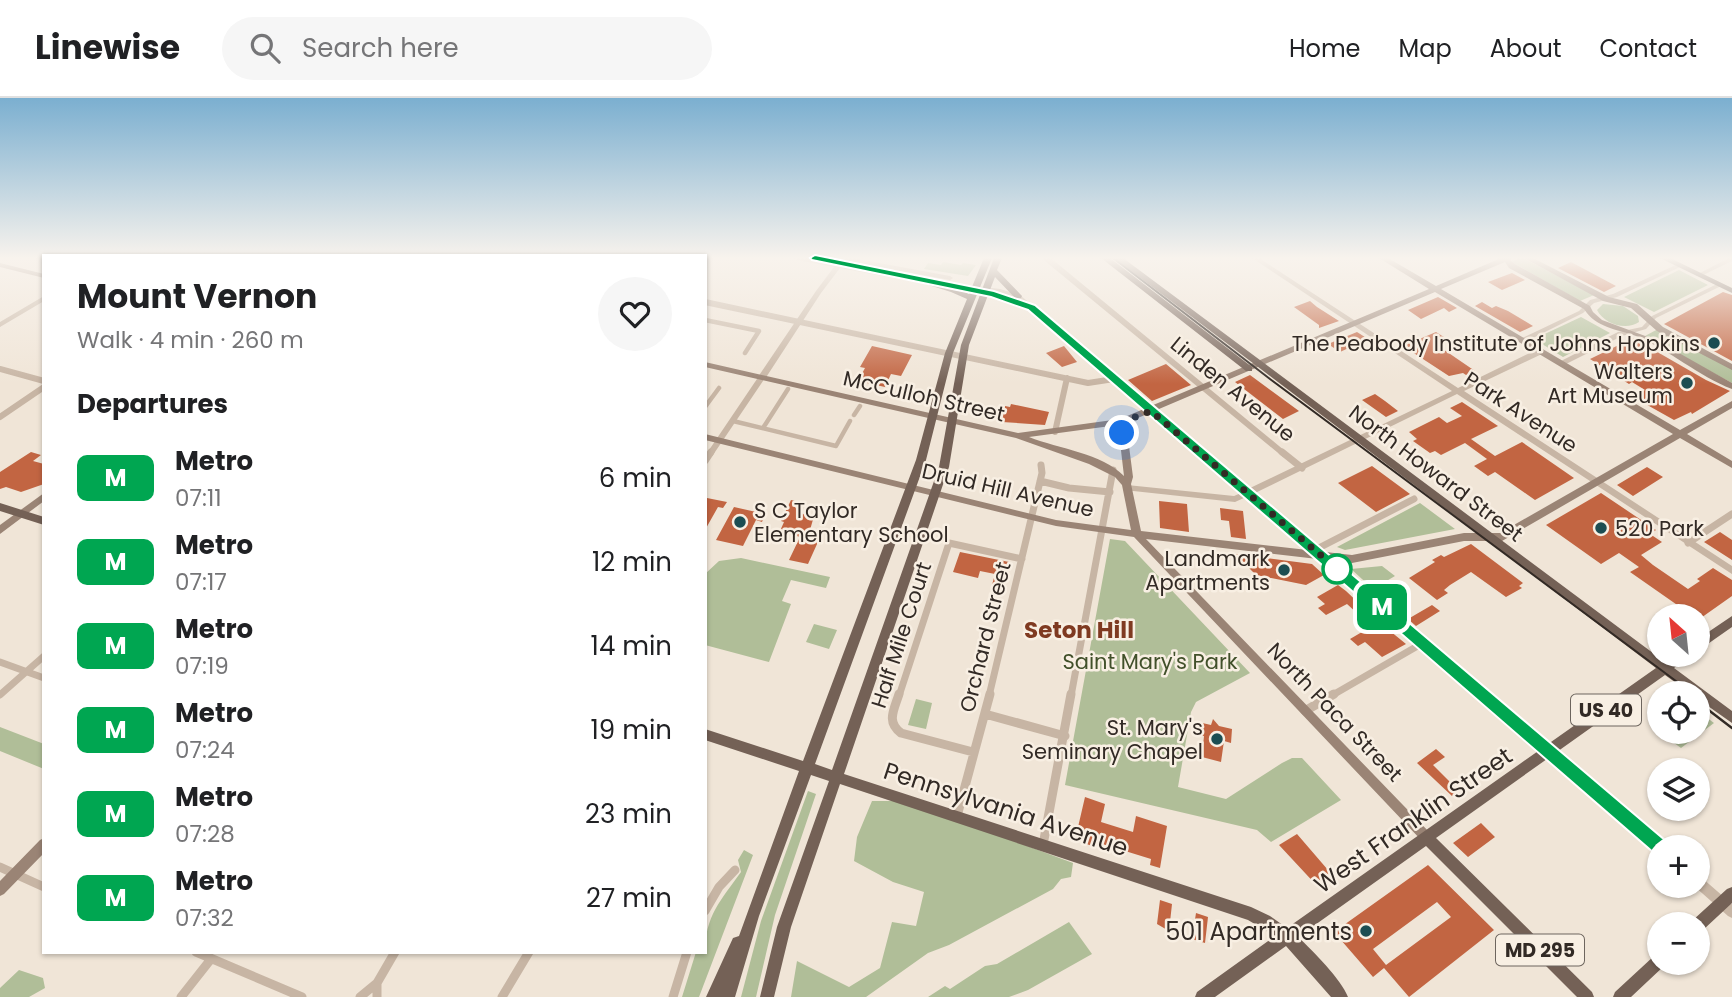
<!DOCTYPE html>
<meta charset="utf-8">
<style>
body{margin:0;font-family:Poppins,sans-serif;background:#f6f6f6;color:#202124;height:100vh;display:flex;flex-direction:column;font-size:26px;white-space:nowrap}
*{box-sizing:border-box;margin:0}
p{font-size:23px;color:#757577}
.icon{flex:none;width:38px;height:38px;fill:none;stroke:currentColor;stroke-width:2;stroke-linecap:round;stroke-linejoin:round}
.map{position:relative;flex:1;overflow:hidden}
.drawer{position:absolute;left:42px;top:156px;width:665px;height:700px;display:flex;flex-direction:column;background:#fff;border-radius:0px;box-shadow:0 2px 5px #0004}
.drawer>*{flex:none}
.badge{padding:0 14px;border-radius:10px;font-size:24px;line-height:46px}
.needle{width:46px;rotate:333deg}
.buttons{position:absolute;left:1647px;top:506px;display:grid;gap:14px}
.buttons a{display:grid;place-items:center;width:63px;height:63px;border-radius:50%;background:#fff;box-shadow:0 2px 5px #0004;font-size:35px}
.you{position:absolute;width:35px;height:35px;margin:-18px;border:5px solid #fff;border-radius:50%;background:#1a73e8;box-shadow:0 0 0 10px #1a73e833}
.map>.badge{position:absolute;translate:-50% -50%;box-shadow:0 0 0 4px #fff}
h2{padding:0 35px;font-size:26px;line-height:63px}
.round{display:grid;place-items:center;flex:none;width:74px;height:74px;border-radius:37px;background:#f6f6f6}
.headline{display:flex;align-items:center;justify-content:space-between;height:119px;padding:0 35px}
h1{font-size:33px;font-weight:700;line-height:52px}
ul{padding:0;list-style:none}
li{display:flex;align-items:center;gap:21px;height:84px;padding:0 35px}
li div{flex:1}
li b{display:block;font-size:26px}
li em{font-style:normal}
li .badge{min-width:77px;font-weight:700;text-align:center}
header{display:flex;align-items:center;gap:42px;box-sizing:border-box;height:98px;padding:0 35px;background:#fff;border-bottom:2px solid #e0e0e0}
header strong{font-size:33px}
nav{display:flex;gap:38px;margin-inline-start:auto;font-size:24px}
.search{width:490px;height:63px;background:#f6f6f6;display:flex;align-items:center;gap:18px;box-sizing:border-box;padding:0 24px;border-radius:38px;color:#757577;font-size:26px}
.map>svg:first-child{display:block}
.green{fill:#b0be98}
.building{fill:#c26542;fill-rule:evenodd}
.lines{fill:none;stroke-linecap:round;stroke-linejoin:round}
.pedestrian{stroke:#c7b5a4;stroke-width:4.5}
.minor-far2{stroke:#c7b5a4;stroke-width:6}
.minor-far1{stroke:#c7b5a4;stroke-width:7}
.minor{stroke:#c7b5a4;stroke-width:9}
.tertiary{fill:#c7b5a4;fill-rule:evenodd}
.secondary{fill:#9a8475;fill-rule:evenodd}
.primary{fill:#746156;fill-rule:evenodd}
.tram-far1{stroke:#322a25;stroke-width:2}
.tram{stroke:#322a25;stroke-width:2.5}
.line{fill:#00a651;stroke:#fff;stroke-width:2}
.walk{stroke:#322a25;stroke-width:7;stroke-dasharray:0 12.6}
.poi-dot{fill:#1c4d52;stroke:#f8efe3;stroke-width:2.5}
.stop-dot{fill:#fff;stroke:#00a651;stroke-width:3.5}
.labels{text-anchor:middle;dominant-baseline:central;stroke-width:5;stroke-linejoin:round;paint-order:stroke}
.shield{fill:#f8efe3;stroke:#6d655e;stroke-width:2}
.shield-label{font-size:19px;font-weight:bold;fill:#322a25}
.poi-label{font-size:21px;fill:#322a25;stroke:#f8efe3;text-anchor:end}
.street-label{font-size:21px;fill:#322a25;stroke:#f8efe3}
.park-label{font-size:21px;fill:#41502a;stroke:#f8efe3}
.neighbourhood-label{font-size:23px;font-weight:bold;fill:#7f3a21;stroke:#f8efe3}
.near-street-label{font-size:24px;fill:#322a25;stroke:#f8efe3}
.near-poi-label{font-size:24px;fill:#322a25;stroke:#f8efe3;text-anchor:end}
</style>
<header>
<strong>Linewise</strong>
<div class="search"><svg class="icon" aria-label="search" viewBox="0 0 24 24"><circle cx="10" cy="10" r="6"/><path d="M15 15l6 6"/></svg>Search here</div>
<nav><a>Home</a><a>Map</a><a>About</a><a>Contact</a></nav>
</header>
<div class="map">
<svg width="1732" height="899" viewBox="0 0 1732 899">
<rect width="100%" height="100%" fill="#f0e5d7"/>
<path class="green" d="M1519,160L1525,161L1594,197L1580,203L1512,164Z
M943,164L961,167L963,165L976,167L968,178L924,171L928,165L941,167Z
M1679,172L1708,187L1654,214L1624,199Z
M1603,206L1623,208L1638,218L1639,224C1626,233 1604,226 1597,212Z
M1581,219L1610,235L1563,259L1534,241Z
M1658,231L1732,271V285L1645,238Z
M1420,405L1455,431L1345,452L1337,449Z
M1110,441L1125,443L1250,575L1196,604L1191,614L1178,689L1226,701L1282,665L1292,660H1302L1341,702L1271,744L1257,732L1065,687Z
M741,460L830,479L826,490L791,482L782,503L791,506L769,564L705,547V476L719,463Z
M1382,468L1395,478L1373,491L1351,471Z
M814,526L837,532L829,551L806,544Z
M916,601L932,605L926,631L908,627Z
M1698,613L1714,625L1681,650L1659,634H1698Z
M0,629L44,646V671L0,653Z
M808,693L816,696L775,817L756,899H741L761,823Z
M872,703H906L1073,765L1071,779L1061,781L1053,791L949,847L928,855L866,899H791L797,863L849,889L880,870L892,824L916,828L924,794L893,784L854,763L857,739Z
M744,752L753,757L699,899H682L696,854H705C705,818 721,802 741,774L738,762Z
M1069,824L1092,856L1028,892L1009,899H928L945,888L950,891L985,868L997,866Z
M19,872L43,880L45,890L29,899H0V890Z"/>
<path class="building" d="M1571,164L1616,188L1604,194L1558,170Z
M1512,175L1525,182L1502,192L1488,184Z
M1723,194L1732,197V263L1664,226Z
M1438,199L1457,210L1449,214L1444,210L1421,221L1408,212Z
M1310,203L1317,209L1339,223L1319,230V227L1294,209Z
M1482,204L1492,210L1496,208L1508,213L1533,228L1520,234L1475,208Z
M1357,234L1368,241L1340,254L1328,246Z
M1436,234L1447,241L1437,247L1475,273L1466,277L1463,275L1449,278L1403,248Z
M1633,240L1706,282L1730,293L1692,316L1691,314L1674,322L1633,299L1645,292L1632,284L1629,286L1590,261Z
M872,248L912,257L901,278L891,276L885,289L858,283L865,270L860,269Z
M1064,248L1077,264L1062,269L1046,255Z
M1166,266L1191,287L1152,303L1128,282Z
M1250,277L1299,313L1283,321L1235,284Z
M1375,296L1385,303L1398,313L1386,319L1362,302Z
M1462,304L1498,328L1471,341L1495,358L1522,344L1574,380L1535,402L1495,374L1488,378L1474,368L1487,361L1465,345L1441,357L1435,353L1430,355L1413,343L1417,341L1409,334L1439,319L1447,325L1462,318L1450,310Z
M1011,306L1049,314L1045,327L1002,324L1005,308L1010,309Z
M31,354L41,357L33,363L44,366V386L21,394L6,389L0,391V374Z
M1372,368L1410,396L1376,414L1338,385Z
M1647,369L1663,379L1633,398L1617,387Z
M1601,395L1656,432L1650,436L1662,444L1641,457L1653,467L1688,491L1700,483L1697,481L1713,470L1732,482V498L1698,522V518H1693L1630,474L1639,469L1619,455L1601,466L1546,427Z
M707,400L727,404L723,410L718,409L705,432Z
M791,402L799,404L795,410L801,411L799,415L814,418L810,432L822,435L808,466L789,462L800,439L780,433L784,424L781,423Z
M1159,403L1187,406L1189,434L1160,430Z
M734,409L765,416L762,424L756,422L743,448L716,442Z
M1220,410L1243,413L1246,441L1231,439L1229,423L1221,422Z
M1720,434L1732,442V462L1704,444Z
M1471,446L1523,485L1519,488L1522,490L1506,499L1471,474L1450,487L1444,492L1448,495L1437,502L1409,480L1435,464L1432,462L1441,457L1444,459Z
M960,454L1009,464L1002,490L992,487L995,476L980,473L978,480L953,474Z
M1235,456L1312,466L1324,477L1306,487L1256,477Z
M1338,487L1346,493L1365,511L1358,516L1347,506L1326,517L1318,510L1325,506L1317,499Z
M1432,507L1440,513L1416,528L1408,521Z
M1379,524L1406,546L1382,559L1365,544L1358,548L1350,541Z
M1213,621L1219,628L1232,631L1231,645L1224,643L1221,664L1202,659L1204,638L1197,637L1198,624L1211,627Z
M1436,651L1445,659L1433,667L1459,693L1452,698L1417,665Z
M1085,699L1105,706L1101,724L1133,734L1136,718L1167,728L1160,770L1150,767L1151,761L1096,744L1095,749L1075,742Z
M1481,725L1495,739L1468,759L1453,745Z
M1297,736L1334,779L1319,790L1279,747Z
M1428,767L1494,832L1409,899L1384,870L1373,879L1334,834ZM1437,804L1451,819L1386,867L1373,851Z
M1160,802L1172,806L1169,833L1157,826Z
M1196,815L1208,819L1205,845L1192,841Z"/>
<g class="lines">
<path class="pedestrian" d="M705,222L759,233L745,255
M705,309L719,290
M854,317L860,308
M733,323L836,348L850,323
M763,330L788,291"/>
<path class="minor-far2" d="M1046,160L1284,356
M705,204L1088,285L1114,281
M0,271L44,283
M0,319L44,289
M1055,334L1067,280
M710,356L762,279"/>
<path class="minor-far1" d="M1282,354L1302,370
M705,363L711,354
M1040,383L1069,390L1110,394
M1688,445L1732,416
M1309,455L1414,401
M0,564L44,580
M0,597L44,558
M899,598L949,445L1022,461
M989,598L1042,375L1041,367
M1071,598L1113,372
M1331,598L1421,546"/>
<path class="minor" d="M899,596C894,612 886,624 901,635L973,654
M1305,613L1334,596
M985,616L1065,638
M957,718L990,596
M1043,747L1071,596
M0,769L44,789
M705,813L719,789L735,772
M196,854L302,899
M377,885V899
M181,899L211,861
M360,899L377,885L395,854
M502,899L529,854
M673,899L687,854"/>
<path class="tertiary" d="M794,160H807L837,166L841,163L844,165L843,167L920,181L1000,191L1020,197L1248,391L1452,293L1252,160H1259L1458,290L1538,251H1544V255L1464,293L1732,468V476L1457,296L1253,396L1663,747L1664,749H1659V756L1655,755L1246,399L1235,404L1124,392L1123,390L1127,387L1234,398L1241,395L1016,199L1000,195L920,185L840,170L821,195L765,281H759L758,279L816,193L834,169L797,162Z
M838,160H852L950,178L953,180L950,182L841,162Z
M1729,160H1732V163L1701,178H1697L1696,177Z
M1680,165L1683,167L1682,168L1617,199L1594,205L1583,215L1525,244H1522L1518,242L1579,213L1590,202L1613,196Z
M1719,185L1721,186V188L1656,220L1646,231L1622,238L1564,267H1561L1557,265L1618,234L1642,229L1652,218Z
M44,198V203L0,229V224Z
M1698,778L1702,780L1732,806V820L1728,818L1694,788H1698Z"/>
<path class="secondary" d="M1379,160H1388L1436,188L1501,160H1512L1510,162L1515,166L1590,208L1593,214L1602,222L1656,242L1732,285V291C1698,278 1670,252 1636,238C1617,231 1596,230 1584,211L1509,170L1505,164L1441,191L1680,332L1732,303V310L1687,336L1732,363V370L1680,340L1502,443H1464L1352,465L1146,441L1431,736L1433,740L1431,744L1427,746L1423,744L1134,439L1056,428L705,342V336L1056,422L1131,432L1122,387L1115,379L1089,366L1016,340L705,269V264L1018,335L1120,321L1429,191ZM1435,194L1673,336L1500,435H1464L1352,457L1141,433L1131,386L1133,379L1126,325ZM1118,327L1124,378C1102,355 1059,351 1029,339Z
M1524,160H1533L1609,199L1637,206L1663,229L1732,266V272L1657,233L1631,210L1603,203Z
M0,165L44,176V180L0,169Z
M44,395V403L0,436V427Z
M44,740V755L4,796L0,798V783L40,742Z"/>
<path class="primary" d="M984,160H992L953,255L926,362L815,666L832,672L939,369L961,247L994,160H1002L997,172L1022,198L1021,200H1015L995,179L969,247L949,369L844,676L1251,809L1270,818L1287,830L1656,570L1114,160H1123L1665,564L1675,556H1691L1674,570L1732,613V625L1698,601V595H1690L1665,577L1436,740L1592,894L1594,899H1577L1426,748L1298,839C1313,853 1341,881 1348,899H1331L1286,848L1215,899H1195L1197,894L1275,838L1248,822L840,686L791,829L774,899H760L777,829L829,683L811,677L759,818L735,899H706L733,840L739,838L799,673L705,642V631L803,663L916,362L945,255L967,201L951,194L916,183L920,181L957,190L969,196Z
M1101,160H1110L1252,269V273H1246Z
M1660,160H1670L1732,190V195Z
M0,405L44,419V427L0,413Z
M1732,518V529L1702,550L1698,552V541Z
M1732,789V805L1703,832L1698,834V826H1691L1693,822L1727,791Z
M1659,856V864H1666L1664,868L1631,899H1613L1615,894L1654,858Z"/>
<path class="tram-far1" d="M1113,160L1270,281L1692,595"/>
<path class="tram" d="M1698,604L1732,630"/>
</g>
<linearGradient id="sky" x2="0" y2="1"><stop stop-color="#7bafd0"/><stop offset="0.56" stop-color="#f8f3ed"/><stop offset="1" stop-color="#f8f3ed" stop-opacity="0"/></linearGradient>
<rect width="1732" height="286" fill="url(#sky)"/>
<path class="line" d="M815,157L994,193L1035,207L1666,743L1669,749L1666,755L1660,757L1654,755L1028,212L991,199L812,162L810,160Z"/>
<g class="lines">
<path class="walk" d="M1122,335V324L1151,313L1337,471"/>
</g>
<g class="poi-dot">
<circle cx="1714" cy="245" r="7"/>
<circle cx="1687" cy="285" r="7"/>
<circle cx="740" cy="424" r="7"/>
<circle cx="1601" cy="430" r="7"/>
<circle cx="1284" cy="472" r="7"/>
<circle cx="1217" cy="641" r="7"/>
<circle cx="1366" cy="833" r="7"/>
</g>
<circle class="stop-dot" cx="1337" cy="471" r="14"/>
<g class="labels">
<g class="shield">
<rect x="1571" y="596.5" width="70" height="31" rx="5"/>
<rect x="1496" y="836.5" width="88" height="31" rx="5"/>
</g>
<g class="shield-label">
<text x="1606" y="612">US 40</text>
<text x="1540" y="852">MD 295</text>
</g>
<g class="poi-label">
<text x="1700" y="245">The Peabody Institute of Johns Hopkins</text>
<text x="1673" y="273">Walters<tspan x="1673" dy="24">Art Museum</tspan></text>
<text x="754" y="412" text-anchor="start">S C Taylor<tspan x="754" dy="24">Elementary School</tspan></text>
<text x="1615" y="430" text-anchor="start">520 Park</text>
<text x="1270" y="460">Landmark<tspan x="1270" dy="24">Apartments</tspan></text>
<text x="1203" y="629">St. Mary's<tspan x="1203" dy="24">Seminary Chapel</tspan></text>
</g>
<g class="street-label">
<text transform="translate(1233 291) rotate(39)">Linden Avenue</text>
<text transform="translate(924 298) rotate(13)">McCulloh Street</text>
<text transform="translate(1521 314) rotate(33)">Park Avenue</text>
<text transform="translate(1436 375) rotate(37)">North Howard Street</text>
<text transform="translate(1008 392) rotate(13)">Druid Hill Avenue</text>
<text transform="translate(901 537) rotate(-72)">Half Mile Court</text>
<text transform="translate(985 539) rotate(-76)">Orchard Street</text>
<text transform="translate(1335 614) rotate(46)">North Paca Street</text>
</g>
<g class="park-label">
<text x="1150" y="563">Saint Mary's Park</text>
</g>
<g class="neighbourhood-label">
<text x="1079" y="532">Seton Hill</text>
</g>
<g class="near-street-label">
<text transform="translate(1006 711) rotate(18)">Pennsylvania Avenue</text>
<text transform="translate(1413 722) rotate(-35)">West Franklin Street</text>
</g>
<g class="near-poi-label">
<text x="1352" y="833">501 Apartments</text>
</g>
</g>
</svg>
<div class="buttons">
<a><svg class="needle" viewBox="-14 -14 28 28"><path d="M0-13l5 13h-10z" fill="#e53935"/><path d="M0 13l5-13h-10z" fill="#757577"/></svg></a>
<a><svg class="icon" aria-label="locate" viewBox="0 0 24 24"><circle cx="12" cy="12" r="6"/><path d="M12 2v4M12 18v4M2 12h4M18 12h4"/></svg></a>
<a><svg class="icon" aria-label="layers" viewBox="0 0 24 24"><path d="M12 4l9 5-9 5-9-5zM3 14l9 5 9-5"/></svg></a>
<a>+</a>
<a>−</a>
</div>
<div class="you" style="left:1122px;top:335px"></div>
<b class="badge" style="left:1382px;top:509px;background:#00a651;color:#fff">M</b>
<section class="drawer">
<div class="headline"><div><h1>Mount Vernon</h1><p>Walk · 4 min · 260 m</p></div><a class="round"><svg class="icon" aria-label="heart" viewBox="0 0 24 24"><path d="M12 20l-8-8c-3-5 5-10 8-4 3-6 11-1 8 4z"/></svg></a></div>
<h2>Departures</h2>
<ul>
<li><span class="badge" style="background:#00a651;color:#fff">M</span><div><b>Metro</b><p>07:11</p></div><em>6 min</em></li>
<li><span class="badge" style="background:#00a651;color:#fff">M</span><div><b>Metro</b><p>07:17</p></div><em>12 min</em></li>
<li><span class="badge" style="background:#00a651;color:#fff">M</span><div><b>Metro</b><p>07:19</p></div><em>14 min</em></li>
<li><span class="badge" style="background:#00a651;color:#fff">M</span><div><b>Metro</b><p>07:24</p></div><em>19 min</em></li>
<li><span class="badge" style="background:#00a651;color:#fff">M</span><div><b>Metro</b><p>07:28</p></div><em>23 min</em></li>
<li><span class="badge" style="background:#00a651;color:#fff">M</span><div><b>Metro</b><p>07:32</p></div><em>27 min</em></li>
</ul>
</section>
</div>
